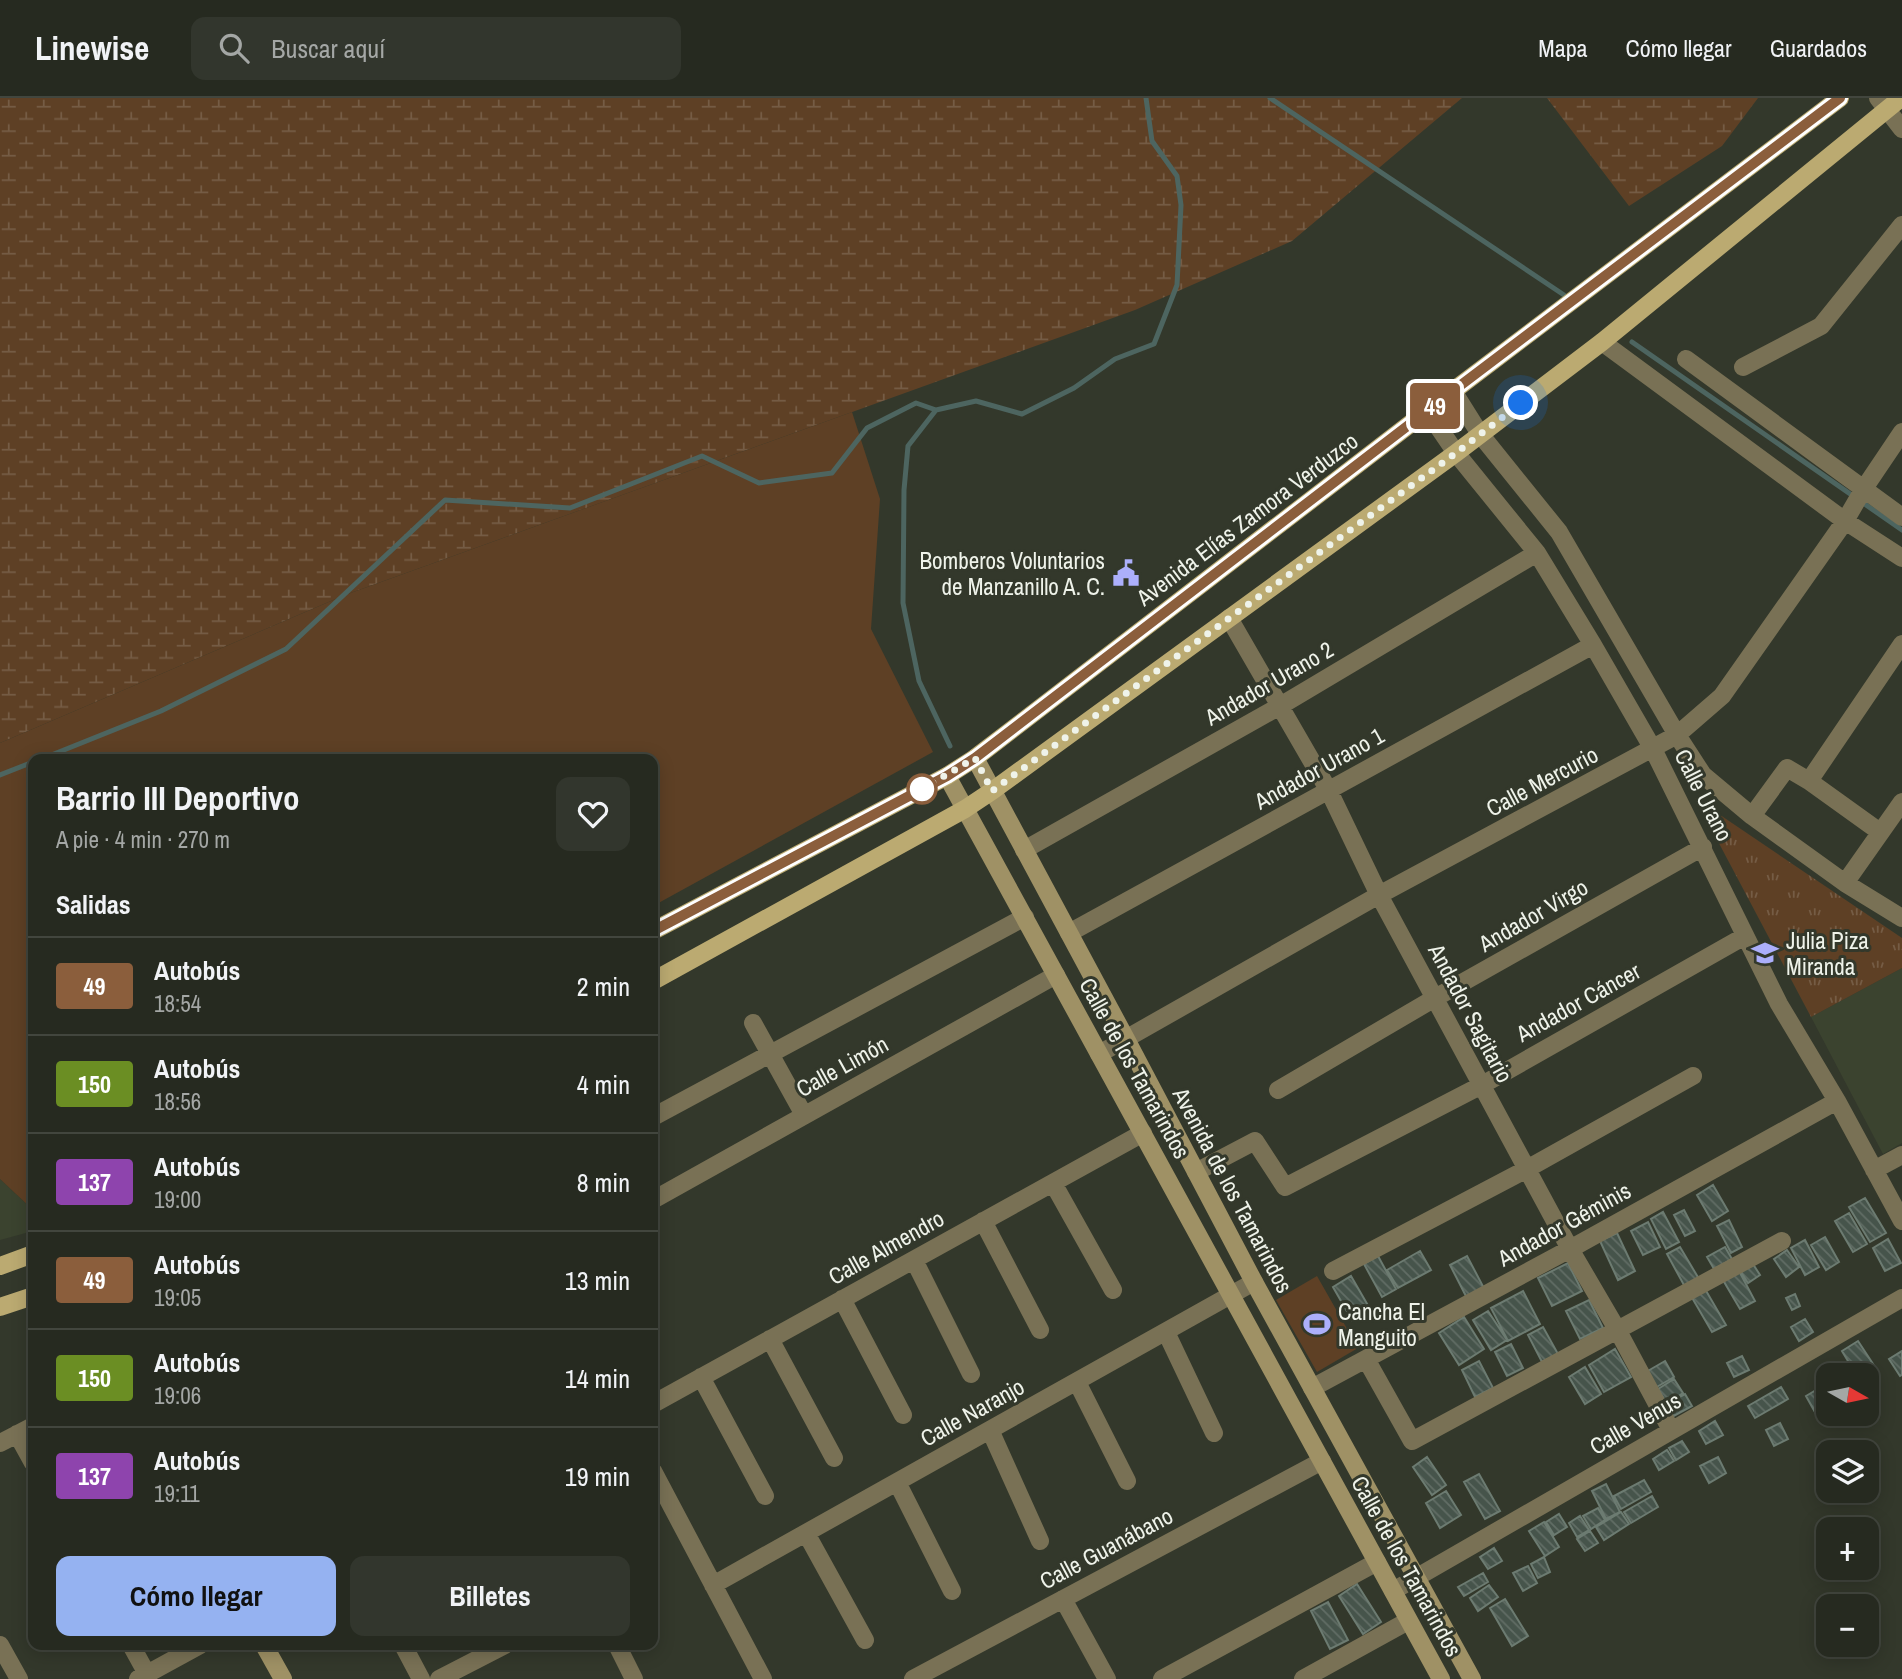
<!DOCTYPE html>
<html lang="es">
<meta charset="utf-8">
<style>
body{margin:0;font-family:"Archivo Narrow",sans-serif;background:#32362d;color:#f1f3f6;height:100vh;display:flex;flex-direction:column;font-size:26px;white-space:nowrap}
*{box-sizing:border-box;margin:0}
p{font-size:23px;color:#a4a7a5}
.icon{flex:none;width:38px;height:38px;fill:none;stroke:currentColor;stroke-width:2;stroke-linecap:round;stroke-linejoin:round}
.map{position:relative;flex:1;overflow:hidden}
.details{position:absolute;left:28px;top:656px;width:630px;height:896px;display:flex;flex-direction:column;background:#262a20;border-radius:14px;box-shadow:0 4px 18px #0003,0 0 0 2px #42463e}
.details>*{flex:none}
.badge{padding:0 14px;border-radius:5px;font-size:24px;line-height:46px}
.needle{width:46px;rotate:99deg}
.buttons{position:absolute;left:1816px;top:1265px;display:grid;gap:14px}
.buttons a{display:grid;place-items:center;width:63px;height:63px;border-radius:14px;background:#262a20;box-shadow:0 4px 18px #0003,0 0 0 2px #42463e;font-size:35px}
.you{position:absolute;width:35px;height:35px;margin:-18px;border:5px solid #fff;border-radius:50%;background:#1a73e8;box-shadow:0 0 0 10px #1a73e833}
.map>.badge{position:absolute;translate:-50% -50%;box-shadow:0 0 0 4px #fff}
h2{padding:0 28px;font-size:26px;line-height:63px}
.round{display:grid;place-items:center;flex:none;width:74px;height:74px;border-radius:14px;background:#32362d}
.head{display:flex;align-items:center;justify-content:space-between;height:119px;padding:0 28px}
h1{font-size:33px;font-weight:800;line-height:52px}
.button{display:flex;gap:14px;margin-top:auto;padding:14px 28px}
.button a{flex:1;height:80px;border-radius:14px;background:#95b2f1;color:#111;font-size:28px;font-weight:800;line-height:80px;text-align:center}
.button a+a{background:#32362d;color:#f1f3f6}
ul{padding:0;list-style:none}
li{display:flex;align-items:center;gap:21px;height:98px;padding:0 28px;border-top:2px solid #42463e}
li div{flex:1}
li b{display:block;font-size:26px}
li em{font-style:normal}
li .badge{min-width:77px;font-weight:700;text-align:center}
header{display:flex;align-items:center;gap:42px;box-sizing:border-box;height:98px;padding:0 35px;background:#262a20;border-bottom:2px solid #42463e}
header strong{font-size:33px}
nav{display:flex;gap:38px;margin-inline-start:auto;font-size:24px}
.search{width:490px;height:63px;background:#32362d;display:flex;align-items:center;gap:18px;box-sizing:border-box;padding:0 24px;border-radius:14px;color:#a4a7a5;font-size:26px}
.map>svg:first-child{display:block}
.built{fill:#3b432f}
.grass{fill:url(#grass-tufts)}
.wetland{fill:url(#wetland-marsh)}
.pitch{fill:#5e4025}
.lines{fill:none;stroke-linecap:round;stroke-linejoin:round}
.stream{stroke:#4d6560;stroke-width:5}
.building{fill:url(#building-back-hatch);stroke:#6c7b71;stroke-width:2}
.street{stroke:#797155;stroke-width:18}
.secondary{stroke:#9f9165;stroke-width:18}
.primary{stroke:#bbaa71;stroke-width:18}
.line-casing{stroke:#fff;stroke-width:16}
.line{stroke:#8b5e3c;stroke-width:10}
.walk{stroke:#eff3ea;stroke-width:7;stroke-dasharray:0 12.6}
.stop-dot{fill:#fff;stroke:#8b5e3c;stroke-width:3.5}
.labels{text-anchor:middle;dominant-baseline:central;stroke-width:6;stroke-linejoin:round;paint-order:stroke}
.street-label{font-size:23px;fill:#eff3ea;stroke:#33382b}
.poi-label{font-size:23px;fill:#eff3ea;stroke:#33382b;text-anchor:start}
</style>
<header>
<strong>Linewise</strong>
<div class="search"><svg class="icon" aria-label="search" viewBox="0 0 24 24"><circle cx="10" cy="10" r="6"/><path d="M15 15l6 6"/></svg>Buscar aquí</div>
<nav><a>Mapa</a><a>Cómo llegar</a><a>Guardados</a></nav>
</header>
<div class="map">
<svg width="1902" height="1581" viewBox="0 0 1902 1581">
<defs>
<pattern id="grass-tufts" width="24" height="20" patternUnits="userSpaceOnUse" patternTransform="scale(1.75)"><rect width="24" height="20" fill="#5e4025"/><path d="M3 7l-1-3M5 7V3M7 7l1-3M15 17l-1-3M17 17v-4M19 17l1-3" fill="none" stroke="#755c45"/></pattern>
<pattern id="wetland-marsh" width="20" height="14" patternUnits="userSpaceOnUse" patternTransform="scale(1.75)"><rect width="20" height="14" fill="#5e4025"/><path d="M1 5h8M5 5V1M11 12h8M15 12V8" fill="none" stroke="#755c45"/></pattern>
<pattern id="building-back-hatch" width="6" height="6" patternUnits="userSpaceOnUse" patternTransform="scale(1.75)"><rect width="6" height="6" fill="#46544b"/><path d="M-1 5l2 2M0 0l6 6M5-1l2 2" fill="none" stroke="#616d65"/></pattern>
</defs>
<rect width="100%" height="100%" fill="#33382b"/>
<path class="built" d="M1902,870V1045L1883,1056L1811,919Z
M0,1081L33,1112V1133L0,1142Z"/>
<path class="grass" d="M1695,700L1902,840V870L1811,919Z"/>
<path class="wetland" d="M0,0H1462L1292,143L1135,212L345,497L0,645Z
M1547,0H1758L1722,48L1629,108Z"/>
<path class="pitch" d="M852,314L880,401L871,531L933,654L653,808V662H33V1112L0,1081V645L345,497Z
M1317,1178L1358,1250L1317,1274L1276,1202Z"/>
<g class="lines">
<path class="stream" d="M1270,0L1564,197
M1632,244L1902,432
M950,648L919,583L903,505L904,392L908,348L936,312L976,303L1022,316L1074,290L1115,261L1154,246L1177,187L1181,107L1177,78L1152,43L1146,0
M39,662L161,613L286,551L445,402L570,410L702,358L759,385L832,375L867,330L916,305L936,312
M0,677L33,664"/>
</g>
<path class="building" d="M1713,1087L1728,1113L1712,1123L1697,1097Z
M1865,1100L1886,1135L1870,1144L1849,1109Z
M1684,1112L1695,1133L1685,1138L1674,1117Z
M1663,1114L1679,1144L1666,1151L1651,1121Z
M1849,1115L1867,1146L1853,1154L1835,1123Z
M1729,1122L1742,1149L1731,1155L1717,1128Z
M1648,1124L1660,1149L1643,1157L1631,1133Z
M1617,1135L1635,1173L1618,1182L1600,1143Z
M1825,1139L1839,1164L1826,1172L1811,1147Z
M1888,1141L1901,1165L1885,1173L1873,1150Z
M1805,1142L1819,1169L1805,1177L1791,1150Z
M1680,1149L1699,1181L1685,1189L1667,1156Z
M1725,1149L1732,1161L1714,1171L1707,1159Z
M1787,1152L1799,1169L1786,1179L1774,1161Z
M1420,1153L1431,1172L1398,1190L1387,1172Z
M1378,1158L1396,1191L1382,1199L1364,1166Z
M1467,1158L1486,1194L1469,1204L1450,1167Z
M1751,1163L1760,1177L1748,1185L1739,1171Z
M1568,1165L1582,1193L1552,1208L1538,1180Z
M1739,1173L1755,1203L1740,1211L1723,1182Z
M1351,1178L1370,1211L1352,1222L1333,1189Z
M1705,1191L1726,1227L1712,1234L1691,1198Z
M1523,1193L1540,1226L1508,1243L1491,1210Z
M1795,1196L1800,1208L1792,1212L1786,1200Z
M1589,1202L1603,1230L1580,1241L1566,1213Z
M1488,1213L1507,1242L1491,1252L1473,1222Z
M1464,1219L1484,1251L1459,1267L1439,1235Z
M1805,1221L1813,1234L1799,1243L1791,1229Z
M1543,1229L1558,1256L1542,1264L1528,1237Z
M1858,1243L1875,1269L1861,1278H1857L1842,1253Z
M1511,1246L1523,1270L1507,1278L1495,1254Z
M1615,1251L1631,1279L1604,1294L1589,1267Z
M1902,1253V1277L1900,1278L1889,1261Z
M1742,1258L1749,1272L1734,1279L1727,1265Z
M1479,1263L1493,1290L1475,1299L1462,1272Z
M1665,1263L1674,1279L1655,1290L1646,1274Z
M1585,1269L1601,1296L1585,1306L1569,1279Z
M1674,1281L1683,1295L1667,1306L1658,1291Z
M1823,1288L1829,1299V1316H1831L1820,1323L1806,1298Z
M1781,1289L1788,1301L1755,1320L1748,1308Z
M1685,1296L1692,1308L1672,1319L1665,1307Z
M1715,1323L1723,1337L1706,1346L1699,1333Z
M1780,1325L1788,1341L1774,1348L1766,1332Z
M1682,1343L1689,1354L1676,1362L1669,1350Z
M1667,1352L1674,1363L1659,1372L1653,1361Z
M1427,1359L1446,1387L1432,1397L1413,1369Z
M1718,1359L1726,1375L1709,1385L1700,1368Z
M1479,1376L1500,1413L1485,1421L1464,1384Z
M1644,1382L1651,1394L1621,1411L1614,1398Z
M1606,1386L1620,1414L1606,1421L1592,1393Z
M1446,1393L1461,1417L1440,1430L1426,1405Z
M1652,1398L1658,1409L1631,1425L1624,1414Z
M1598,1410L1605,1422L1591,1431L1583,1418Z
M1621,1414L1629,1426L1604,1442L1596,1429Z
M1559,1416L1567,1429L1554,1437L1546,1424Z
M1580,1418L1589,1432L1577,1439L1569,1425Z
M1544,1424L1559,1449L1545,1458L1529,1433Z
M1590,1433L1598,1445L1585,1453L1577,1441Z
M1494,1450L1502,1463L1488,1471L1480,1459Z
M1544,1459L1550,1474L1538,1480L1531,1466Z
M1528,1468L1537,1485L1523,1493L1513,1475Z
M1483,1475L1488,1484L1464,1498L1458,1489Z
M1357,1486L1381,1524L1363,1536L1339,1498Z
M1489,1487L1498,1499L1478,1513L1470,1500Z
M1505,1501L1528,1538L1512,1548L1490,1510Z
M1328,1504L1348,1542L1330,1551L1311,1513Z"/>
<g class="lines">
<path class="street" d="M1878,0L1902,31
M1602,244L1845,423L1902,460
M1686,261L1902,419
M1743,269L1821,228L1902,127
M1453,293L1480,336L1559,434L1677,637L1703,677L1752,718L1845,785L1902,820
M1428,314L1456,355L1537,455L1593,547L1653,651L1779,906L1837,1003L1902,1123
M1229,520L1329,693L1379,797L1570,1151L1618,1233L1671,1332
M1809,683L1902,546
M1752,718L1787,670L1809,683L1880,734
M1024,752L1280,608L1537,455
M1845,785L1902,704
M1069,835L1593,547
M753,925L804,1017
M1099,956L1379,797L1677,637L1722,598L1845,423L1863,392L1902,334
M1278,992L1435,900L1703,749
M653,1019L1025,819
M1874,1072L1902,1057
M1196,1074L1255,1043L1285,1089L1482,987L1745,838
M1053,1085L1113,1192
M653,1102L1056,877
M983,1123L1040,1232
M914,1162L971,1276
M1333,1173L1527,1071L1693,978
M842,1201L903,1317
M1166,1234L1214,1335
M770,1241L834,1360
M1366,1261L1412,1343L1782,1143
M701,1279L765,1398
M1077,1284L1127,1383
M1312,1290L1570,1151L1837,1003
M653,1306L1143,1035
M990,1332L1040,1443
M17,1336L33,1365
M0,1345L33,1328
M653,1373L763,1581
M897,1384L952,1493
M806,1435L865,1542
M713,1487L1254,1184
M1393,1493L1902,1200
M1063,1501L1107,1581
M0,1547L19,1581
M131,1547L147,1576
M403,1547L421,1581
M617,1547L634,1581
M138,1581L200,1547
M439,1581L505,1547
M913,1581L1322,1363
M1162,1581L1377,1464
M1303,1581L1408,1523"/>
<path class="secondary" d="M975,660L1126,941L1254,1184L1472,1581
M947,678L1441,1581
M264,1547L283,1581"/>
<path class="primary" d="M653,833L947,678L975,660L1453,293L1840,0
M653,883L965,711L992,693L1456,355L1602,244L1901,0
M0,1168L33,1156
M0,1209L33,1198"/>
</g>
<g class="lines">
<defs>
<path id="line" d="M653,833L947,678L975,660L1453,293L1840,0"/>
</defs>
<use href="#line" class="line-casing"/>
<use href="#line" class="line"/>
<path class="walk" d="M922,691L975,660L992,693L1456,355L1521,305"/>
</g>
<defs>
<symbol id="civic-bare" viewBox="-9 -9 18 18"><path d="M-.6-6.5H3V-4.5H.6V-3L4-1V1h2V6H-6V1h2V-1L-.6-3ZM-1.2 2.5V6h2.4V2.5Z" fill="#acaffb" stroke="#33382b" stroke-width="2.5" paint-order="stroke"/></symbol>
<symbol id="school-bare" viewBox="-9 -9 18 18"><path d="M0-5L7-2L0 1L-7-2ZM-4 1L0 2.5L4 1V4Q0 6-4 4Z" fill="#acaffb" stroke="#33382b" stroke-width="2.5" paint-order="stroke"/></symbol>
<symbol id="stadium-bare" viewBox="-9 -9 18 18"><path d="M0-5a6.5 5 0 1 0 0 10a6.5 5 0 1 0 0-10ZM-3.5-1.8h7v3.6h-7Z" fill="#acaffb" stroke="#33382b" stroke-width="2.5" paint-order="stroke"/></symbol>
</defs>
<g fill-rule="evenodd">
<use href="#civic-bare" x="1107" y="456" width="38" height="38"/>
<use href="#school-bare" x="1746" y="836" width="38" height="38"/>
<use href="#stadium-bare" x="1298" y="1207" width="38" height="38"/>
</g>
<circle class="stop-dot" cx="922" cy="691" r="14"/>
<g class="labels">
<g class="street-label">
<text transform="translate(1247 421) rotate(-37)">Avenida Elías Zamora Verduzco</text>
<text transform="translate(1269 585) rotate(-30)">Andador Urano 2</text>
<text transform="translate(1319 670) rotate(-29)">Andador Urano 1</text>
<text transform="translate(1542 683) rotate(-28)">Calle Mercurio</text>
<text transform="translate(1704 697) rotate(63)">Calle Urano</text>
<text transform="translate(1533 817) rotate(-30)">Andador Virgo</text>
<text transform="translate(1578 904) rotate(-29)">Andador Cáncer</text>
<text transform="translate(1471 915) rotate(62)">Andador Sagitario</text>
<text transform="translate(842 968) rotate(-29)">Calle Limón</text>
<text transform="translate(1135 970) rotate(61)">Calle de los Tamarindos</text>
<text transform="translate(1233 1092) rotate(62)">Avenida de los Tamarindos</text>
<text transform="translate(1564 1126) rotate(-29)">Andador Géminis</text>
<text transform="translate(886 1149) rotate(-29)">Calle Almendro</text>
<text transform="translate(972 1314) rotate(-29)">Calle Naranjo</text>
<text transform="translate(1635 1325) rotate(-30)">Calle Venus</text>
<text transform="translate(1106 1450) rotate(-28)">Calle Guanábano</text>
<text transform="translate(1407 1468) rotate(61)">Calle de los Tamarindos</text>
</g>
<g class="poi-label">
<text x="1105" y="462" text-anchor="end">Bomberos Voluntarios<tspan x="1105" dy="26">de Manzanillo A. C.</tspan></text>
<text x="1786" y="842">Julia Piza<tspan x="1786" dy="26">Miranda</tspan></text>
<text x="1338" y="1213">Cancha El<tspan x="1338" dy="26">Manguito</tspan></text>
</g>
</g>
</svg>
<div class="buttons">
<a><svg class="needle" viewBox="-14 -14 28 28"><path d="M0-13l5 13h-10z" fill="#e53935"/><path d="M0 13l5-13h-10z" fill="#a4a7a5"/></svg></a>
<a><svg class="icon" aria-label="layers" viewBox="0 0 24 24"><path d="M12 4l9 5-9 5-9-5zM3 14l9 5 9-5"/></svg></a>
<a>+</a>
<a>−</a>
</div>
<div class="you" style="left:1521px;top:305px"></div>
<b class="badge" style="left:1435px;top:308px;background:#8b5e3c;color:#fff">49</b>
<section class="details">
<div class="head"><div><h1>Barrio III Deportivo</h1><p>A pie · 4 min · 270 m</p></div><a class="round"><svg class="icon" aria-label="heart" viewBox="0 0 24 24"><path d="M12 20l-8-8c-3-5 5-10 8-4 3-6 11-1 8 4z"/></svg></a></div>
<h2>Salidas</h2>
<ul>
<li><span class="badge" style="background:#8b5e3c;color:#fff">49</span><div><b>Autobús</b><p>18:54</p></div><em>2 min</em></li>
<li><span class="badge" style="background:#6b8e23;color:#fff">150</span><div><b>Autobús</b><p>18:56</p></div><em>4 min</em></li>
<li><span class="badge" style="background:#8e44ad;color:#fff">137</span><div><b>Autobús</b><p>19:00</p></div><em>8 min</em></li>
<li><span class="badge" style="background:#8b5e3c;color:#fff">49</span><div><b>Autobús</b><p>19:05</p></div><em>13 min</em></li>
<li><span class="badge" style="background:#6b8e23;color:#fff">150</span><div><b>Autobús</b><p>19:06</p></div><em>14 min</em></li>
<li><span class="badge" style="background:#8e44ad;color:#fff">137</span><div><b>Autobús</b><p>19:11</p></div><em>19 min</em></li>
</ul>
<div class="button"><a>Cómo llegar</a><a>Billetes</a></div>
</section>
</div>
